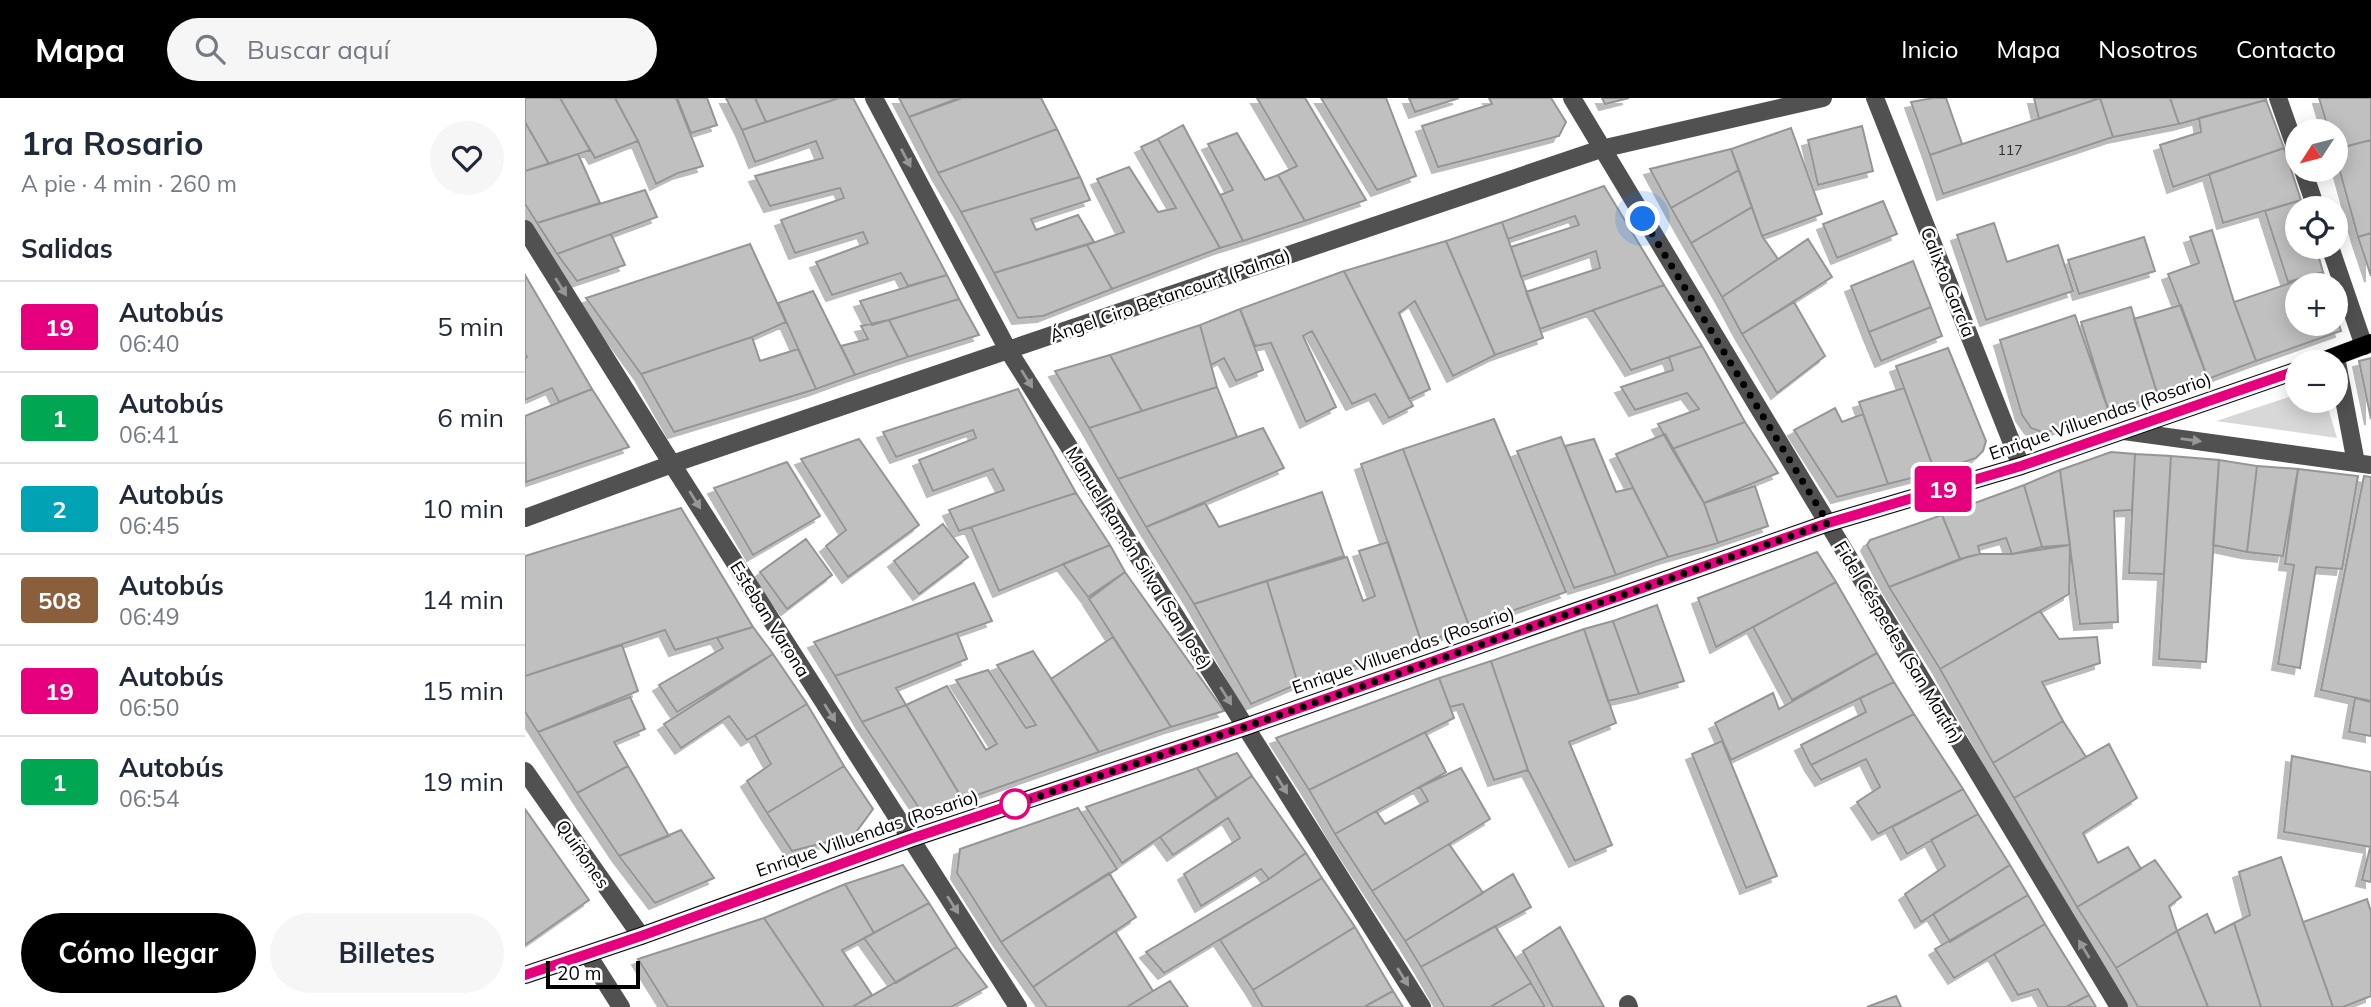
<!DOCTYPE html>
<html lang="es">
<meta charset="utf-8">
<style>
body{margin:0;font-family:Mulish,sans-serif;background:#f6f6f7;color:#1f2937;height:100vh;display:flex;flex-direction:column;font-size:26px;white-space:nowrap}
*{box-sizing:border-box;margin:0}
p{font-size:23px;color:#747a83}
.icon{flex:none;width:38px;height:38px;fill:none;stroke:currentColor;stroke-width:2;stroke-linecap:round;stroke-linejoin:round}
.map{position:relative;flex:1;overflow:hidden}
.panel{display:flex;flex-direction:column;background:#fff;width:525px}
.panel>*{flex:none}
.badge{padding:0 14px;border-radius:5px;font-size:24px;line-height:46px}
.needle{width:46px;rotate:234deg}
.controls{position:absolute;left:1760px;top:21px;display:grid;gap:14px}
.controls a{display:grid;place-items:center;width:63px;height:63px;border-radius:50%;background:#fff;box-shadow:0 4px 18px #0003;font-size:35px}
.scale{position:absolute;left:21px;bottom:18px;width:94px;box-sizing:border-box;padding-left:7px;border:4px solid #000;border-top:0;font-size:19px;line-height:24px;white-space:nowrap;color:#000;-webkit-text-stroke:5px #fff;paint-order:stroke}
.you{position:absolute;width:35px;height:35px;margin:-18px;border:5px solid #fff;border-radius:50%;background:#1a73e8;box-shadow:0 0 0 10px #1a73e833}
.map>.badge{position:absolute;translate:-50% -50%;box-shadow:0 0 0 4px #fff}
h2{padding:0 21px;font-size:26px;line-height:63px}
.round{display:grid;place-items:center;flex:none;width:74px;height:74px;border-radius:37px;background:#f6f6f7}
.overview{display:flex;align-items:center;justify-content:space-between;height:119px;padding:0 21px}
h1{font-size:33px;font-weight:700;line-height:52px}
.action{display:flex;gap:14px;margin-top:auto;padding:14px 21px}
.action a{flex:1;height:80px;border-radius:42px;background:#000;color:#fff;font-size:28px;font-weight:700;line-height:80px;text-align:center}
.action a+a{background:#f6f6f7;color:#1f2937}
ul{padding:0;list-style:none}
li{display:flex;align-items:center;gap:21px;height:91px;padding:0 21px;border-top:2px solid #e0e1e3}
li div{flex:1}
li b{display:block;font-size:26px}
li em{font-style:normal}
li .badge{min-width:77px;font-weight:700;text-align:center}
header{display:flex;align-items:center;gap:42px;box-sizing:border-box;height:98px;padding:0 35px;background:#000;color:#fff}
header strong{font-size:33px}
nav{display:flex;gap:38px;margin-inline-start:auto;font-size:24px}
.search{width:490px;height:63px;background:#f6f6f7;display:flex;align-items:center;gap:18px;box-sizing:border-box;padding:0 24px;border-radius:38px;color:#747a83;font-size:26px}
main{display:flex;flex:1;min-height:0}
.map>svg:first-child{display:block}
.green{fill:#d8d8d8}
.building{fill:#c0c0c0;stroke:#959595;stroke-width:2;filter:url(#shadow)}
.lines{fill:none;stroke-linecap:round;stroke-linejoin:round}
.major-casing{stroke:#dbdbdb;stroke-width:19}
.minor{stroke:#515151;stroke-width:18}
.major{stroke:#000;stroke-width:18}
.oneway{fill:#979797}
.line-casing{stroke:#fff;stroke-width:16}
.line{stroke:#e6007e;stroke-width:10}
.walk{stroke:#000;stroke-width:7;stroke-dasharray:0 12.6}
.stop-dot{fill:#fff;stroke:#e6007e;stroke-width:3.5}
.labels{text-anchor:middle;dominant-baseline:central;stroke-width:5;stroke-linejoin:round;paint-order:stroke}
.number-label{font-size:14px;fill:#303030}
.street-label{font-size:18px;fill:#000;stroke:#fff}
</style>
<header>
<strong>Mapa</strong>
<div class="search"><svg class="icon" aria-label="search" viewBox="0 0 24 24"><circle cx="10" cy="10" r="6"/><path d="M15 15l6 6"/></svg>Buscar aquí</div>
<nav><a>Inicio</a><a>Mapa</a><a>Nosotros</a><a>Contacto</a></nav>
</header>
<main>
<section class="panel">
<div class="overview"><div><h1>1ra Rosario</h1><p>A pie · 4 min · 260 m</p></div><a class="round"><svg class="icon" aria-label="heart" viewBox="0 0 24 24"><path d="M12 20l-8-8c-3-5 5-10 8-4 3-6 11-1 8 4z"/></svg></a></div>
<h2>Salidas</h2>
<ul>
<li><span class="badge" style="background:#e6007e;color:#fff">19</span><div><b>Autobús</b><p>06:40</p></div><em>5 min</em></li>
<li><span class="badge" style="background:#00a651;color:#fff">1</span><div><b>Autobús</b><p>06:41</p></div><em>6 min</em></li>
<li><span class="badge" style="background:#00a3b4;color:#fff">2</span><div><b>Autobús</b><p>06:45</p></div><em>10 min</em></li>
<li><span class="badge" style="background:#8b5e3c;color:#fff">508</span><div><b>Autobús</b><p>06:49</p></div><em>14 min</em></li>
<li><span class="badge" style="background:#e6007e;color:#fff">19</span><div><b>Autobús</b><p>06:50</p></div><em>15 min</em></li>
<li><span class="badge" style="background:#00a651;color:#fff">1</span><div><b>Autobús</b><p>06:54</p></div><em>19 min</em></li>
</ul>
<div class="action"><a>Cómo llegar</a><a>Billetes</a></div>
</section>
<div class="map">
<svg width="1846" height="909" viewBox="0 0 1846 909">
<defs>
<filter id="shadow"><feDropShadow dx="-6" dy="6" stdDeviation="0" flood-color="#0004"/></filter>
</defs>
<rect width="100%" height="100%" fill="#fff"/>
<path class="green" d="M1773,296V303H1801L1812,340L1691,323Z"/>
<path class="building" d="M0,0H35L65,52L24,66L0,24Z
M35,0H90L113,43L70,60Z
M90,0H151L178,68L153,75L131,86L113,43Z
M152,0H182L192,27L166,35Z
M201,0H230L241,24L217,32Z
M230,0H314L241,24Z
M314,0H328L422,177L383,188L376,175L307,197L291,164L343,145L338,134L270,155L256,122L319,100L315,90L245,108L230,78L298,60L291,43L230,64L217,32Z
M374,0H434L384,19Z
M437,0H516L532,31L413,75L384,19Z
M732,0H780L841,102L780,123L753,77L772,68Z
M796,0H861L891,78L852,92Z
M884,0H934L890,14Z
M964,0H1026L1041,24L1034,38L913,69L897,28L967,6Z
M1077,0H1104L1080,6Z
M1408,0H1421L1437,46L1405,57L1386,4Z
M1509,0H1645L1654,26L1588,39L1575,0L1514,21Z
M1575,0L1588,39L1418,96L1405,57Z
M1645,0H1741V2L1654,26Z
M1794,0H1846V42L1811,51V33H1804Z
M1741,2L1759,50L1648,89L1635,47L1676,34L1674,20Z
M0,24L24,66L0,73Z
M658,27L695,97L718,143L695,150L633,41Z
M1337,28L1348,73L1293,87L1283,42Z
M1266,30L1297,116L1237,138L1206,51Z
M532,31L555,79L436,114L413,75Z
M712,35L740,82L753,77L780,123L718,143L695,97L708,92L683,46Z
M633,41L695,150L587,191L562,147L599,134L572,81L604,69L633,114L651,110L616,49Z
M1846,42V135L1833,139L1811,59V51Z
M1759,50L1776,102L1698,125L1684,76Z
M1206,51L1214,72L1146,110L1125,71Z
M53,56L75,105L12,125L0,106V73Z
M1214,72L1227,109L1166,145L1146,110Z
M555,79L565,102L506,121L511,132L553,117L569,144L469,175L436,114Z
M1079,88L1139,187L1015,231L1001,194L1075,170L1071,153L996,179L986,149L1054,127L1050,118L983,141L977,124Z
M120,92L132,119L32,156L12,125Z
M1776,102L1779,110H1773V149H1791L1798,174L1763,184L1740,113Z
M1358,103L1372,136L1312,160L1298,126Z
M1227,109L1237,138L1253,161L1197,199L1166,145Z
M977,124L1018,240L970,257L921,143Z
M1469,125L1482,164L1533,147L1548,193L1461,222L1432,137Z
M1687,132L1709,204L1731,263L1683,281L1643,176L1674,165L1665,139Z
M1846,135V178L1833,139Z
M86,136L100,167L52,183L32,156Z
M1619,139L1630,173L1554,196L1543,162Z
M1283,141L1307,179L1217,236L1197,199Z
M921,143L970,257L928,278L890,203L874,215L905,291L884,301L819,173Z
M225,146L261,224L227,239L116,276L61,200Z
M562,147L587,191L518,218L493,220L469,175Z
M1388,163L1406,209L1344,234L1326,188Z
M819,173L888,308L864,320L850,296L827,306L787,233L778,238L811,309L781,324L746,245L730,248L715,211Z
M1798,174L1802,187H1773V226H1811V217L1816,233L1731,263L1709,204Z
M0,177L67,291L34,304L27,290L0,302V260L2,259L0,256Z
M422,177L434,201L347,227L335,203Z
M1139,187L1177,248L1106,272L1068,212Z
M288,193L330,277L291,291L253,205Z
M434,201L454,237L383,259L364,222Z
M1269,204L1300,258L1252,295L1217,236Z
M1656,207L1683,281L1633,298L1609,221Z
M1406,209L1417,238L1356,263L1344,234Z
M1606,209L1633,298L1584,314L1556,224Z
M715,211L738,272L711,283L699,260L686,267L675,227Z
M1550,217L1584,314L1520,335L1506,330L1497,317L1475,242Z
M364,222L383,259L330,277L316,248L343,241L336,228Z
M675,227L692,289L617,313L585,257Z
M227,239L235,263L273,251L291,291L149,334L116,276Z
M1177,248L1220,324L1147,351L1133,326L1174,311L1162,295L1110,312L1096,289L1148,272L1144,259Z
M1423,250L1461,343L1458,353L1451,360L1410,374L1371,268Z
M585,257L617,313L564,330L530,273Z
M1846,260V321L1834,263Z
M692,289L712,339L593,381L564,330Z
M1379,290L1410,374L1363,386L1334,304Z
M67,291L104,349L1,384L0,318Z
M493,291L551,395L434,433L424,412L479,392L468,371L408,393L394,362L451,340L448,332L371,359L358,334Z
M1310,310L1317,324L1338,316L1363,386L1312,399L1269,332Z
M969,321L1041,494L944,528L878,351Z
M1220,324L1253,375L1179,405L1147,351Z
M738,330L759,370L621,429L593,381Z
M1140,336L1179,405L1193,445L1143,459L1091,356Z
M1036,339L1091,477L1049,490L992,353Z
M334,341L394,427L323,479L301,448L321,432L276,361Z
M1069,341L1091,394L1108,390L1143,459L1091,477L1040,348Z
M878,351L944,528L897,546L836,366Z
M1586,354L1610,356L1607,412L1589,413L1593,524L1555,526L1535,372Z
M1610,356L1646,358L1639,476L1604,475Z
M1646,358L1694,362L1681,564L1634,561Z
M1694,362L1732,368L1722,454L1688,447Z
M262,364L295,418L228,457L189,390Z
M1732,368L1773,371L1758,458L1722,454Z
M1773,371L1833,378L1817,471L1791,469L1775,570L1753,566L1769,467L1760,466Z
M1535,372L1545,447L1517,449L1499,387Z
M1839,378L1846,379V603L1796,592Z
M1499,387L1517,449L1487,456L1481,440L1453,448L1455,456L1435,461L1417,417Z
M1230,388L1243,428L1193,445L1179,405Z
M797,394L819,458L669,506L621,429L680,405L694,429Z
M551,395L585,447L474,493L446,429Z
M156,410L228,529L150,552L140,532L0,578V458Z
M1417,417L1435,461L1364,489L1342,447L1345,442Z
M418,426L443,459L394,496L369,463Z
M281,441L307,477L262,511L235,474Z
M863,444L897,546L773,586L742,483L822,459L838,503L850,498L834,453Z
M585,447L600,474L563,499L538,466Z
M1545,447L1544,496L1415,571L1364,489L1442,459L1455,456H1487Z
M1292,454L1311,484L1191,549L1173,500Z
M600,474L699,613L646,629L564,501Z
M742,483L773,586L726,606L669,506Z
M1311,484L1352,555L1267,602L1228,529Z
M449,485L467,523L310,578L289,544Z
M1132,507L1159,583L1114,596L1088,523Z
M1515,513L1534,541L1572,539L1575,565L1517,584L1538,623L1468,665L1415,571Z
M1088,523L1114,596L1083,603L1059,531Z
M228,529L248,556L152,614L134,587L198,550L192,540Z
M1059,531L1091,625L1044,644L1087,747L1050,763L1003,672L966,563Z
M432,535L442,561L371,590L381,607L337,624L310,578Z
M588,539L646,629L574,654L526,581Z
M97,547L113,593L13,634L0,614V578Z
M508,553L574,654L438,702L381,607L422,588L461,652L472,646L431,582L463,572L501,630L511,627L472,567Z
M1352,555L1369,584L1206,662L1190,625L1248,595L1254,611Z
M248,556L282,606L222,642L204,618L156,650L139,626Z
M966,563L1003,672L969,682L938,606L925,609L914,580Z
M914,580L929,620L784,692L751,640Z
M1369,584L1389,616L1286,667L1276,647L1341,614L1335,600Z
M105,599L120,631L89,644L103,668L52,695L13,634Z
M1830,600L1846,604V638L1824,634Z
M282,606L319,668L242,715L222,683L246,666L230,637Z
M381,607L438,702L396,713L337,624Z
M1389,616L1438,691L1353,736L1332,704L1355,689L1341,661L1296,682L1286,667Z
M1538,623L1561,659L1489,700L1468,665Z
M900,634L921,674L810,736L784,692Z
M1197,643L1252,778L1221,790L1167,656Z
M1584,646L1612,700L1558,735L1573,765L1603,749L1616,771L1552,809L1489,700Z
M712,655L727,678L692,700L672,670Z
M1767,658L1846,674V749L1759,734Z
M103,668L144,738L94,758L52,695Z
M319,668L348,711L329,737L267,753L242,715Z
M672,670L692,700L597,765L561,709Z
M936,670L965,721L847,793L810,736L851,713L860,726L903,703L895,689Z
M727,678L781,755L744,781L736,771L676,808L659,776L715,740L703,720L648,757L635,739Z
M1438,691L1453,716L1382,756L1367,729Z
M553,710L592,771L476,844L432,775L435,751Z
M0,711L64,802L0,847Z
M1453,716L1485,767L1396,824L1380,796L1420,768L1406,742Z
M156,732L189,780L130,805L94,758Z
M924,746L958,795L880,843L847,793Z
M1845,750H1846V784L1837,782Z
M781,755L797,780L639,875L621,854L744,781Z
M1756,759L1778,824L1808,909H1736L1709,825L1725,817L1714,774Z
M1630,762L1656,799L1644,808L1652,833L1591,870L1552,809Z
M378,767L404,805L349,835L320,786Z
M1485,767L1503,797L1425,844L1408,816Z
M584,775L611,819L508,889L476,844Z
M988,776L1006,809L896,869L880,843Z
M797,780L830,829L728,892L695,842Z
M320,786L349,835L317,852L347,897L327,909H299L239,820Z
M1503,797L1520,826L1429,880L1410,851Z
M1842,801L1846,814V898L1818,909H1808L1778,824Z
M404,805L432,849L371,885L339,840Z
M1682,816L1690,835L1709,825L1736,909H1683L1652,833Z
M239,820L299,909H143L113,861Z
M1520,826L1564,897L1541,909H1523L1513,891L1493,897L1469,856Z
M970,828L1006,885L965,909H919L896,869Z
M830,829L868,893L839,909H738L728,892Z
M1035,829L1079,909H1028L998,853Z
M590,833L628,893L602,909H522L508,889Z
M1652,833L1683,909H1613L1591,870Z
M432,849L462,889L426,909H327Z
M645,883L663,909H602L628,893Z
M1006,885L1020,909H965Z
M868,893L878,909H839Z
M1564,897L1571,909H1541Z
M1371,898L1376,909H1342Z"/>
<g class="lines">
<defs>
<path id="major" d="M1795,264L1846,245
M0,877L116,838L385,741L720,629L1303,425L1496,368L1773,272"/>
</defs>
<use href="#major" class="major-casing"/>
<path class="minor" d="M349,0L483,252L897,909
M1047,0L1594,909
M1350,0L1496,368
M1753,0L1773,57
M1778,72L1791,110
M0,131L147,366L493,909
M1805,149L1839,248
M1811,259L1831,365
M1599,333L1846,367
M0,420L147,366L1076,51L1298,0
M0,673L116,838
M63,857L96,909
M1103,906L1104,909"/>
<use href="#major" class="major"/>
</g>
<defs><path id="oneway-solid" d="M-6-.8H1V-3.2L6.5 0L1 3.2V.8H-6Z" transform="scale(1.75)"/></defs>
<g class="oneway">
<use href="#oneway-solid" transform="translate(381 60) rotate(62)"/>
<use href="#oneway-solid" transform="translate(36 189) rotate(58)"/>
<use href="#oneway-solid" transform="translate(502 281) rotate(58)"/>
<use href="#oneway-solid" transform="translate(1666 342) rotate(8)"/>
<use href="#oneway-solid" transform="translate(170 402) rotate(58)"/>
<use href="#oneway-solid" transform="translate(701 598) rotate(58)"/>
<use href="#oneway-solid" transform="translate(305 615) rotate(58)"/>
<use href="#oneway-solid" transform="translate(757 687) rotate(58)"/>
<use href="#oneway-solid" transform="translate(428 807) rotate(57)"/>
<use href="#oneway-solid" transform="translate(1559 851) rotate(-121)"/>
<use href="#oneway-solid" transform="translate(878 879) rotate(58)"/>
</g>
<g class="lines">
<defs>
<path id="line" d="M0,877L116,838L385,741L720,629L1303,425L1496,368L1773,272"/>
</defs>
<use href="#line" class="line-casing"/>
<use href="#line" class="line"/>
<path class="walk" d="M490,706L485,708L746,620L1303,425L1118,121"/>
</g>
<circle class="stop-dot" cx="490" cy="706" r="14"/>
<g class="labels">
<g class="number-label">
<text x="1485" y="52">117</text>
</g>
<g class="street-label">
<text transform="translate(1423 184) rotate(68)">Calixto García</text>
<text transform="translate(645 197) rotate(-19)">Ángel Ciro Betancourt (Palma)</text>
<text transform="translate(1575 318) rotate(-19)">Enrique Villuendas (Rosario)</text>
<text transform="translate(614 460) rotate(58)">Manuel Ramón Silva (San José)</text>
<text transform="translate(245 521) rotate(58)">Esteban Varona</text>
<text transform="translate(1374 544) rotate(59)">Fidel Céspedes (San Martín)</text>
<text transform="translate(878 552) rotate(-19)">Enrique Villuendas (Rosario)</text>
<text transform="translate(342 735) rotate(-19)">Enrique Villuendas (Rosario)</text>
<text transform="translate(58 756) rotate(55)">Quiñones</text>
</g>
</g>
</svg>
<div class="controls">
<a><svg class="needle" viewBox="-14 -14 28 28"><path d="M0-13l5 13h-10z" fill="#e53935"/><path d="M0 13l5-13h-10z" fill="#747a83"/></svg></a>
<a><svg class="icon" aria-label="locate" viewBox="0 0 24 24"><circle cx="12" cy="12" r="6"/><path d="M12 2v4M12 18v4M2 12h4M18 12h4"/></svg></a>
<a>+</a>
<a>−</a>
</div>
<div class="scale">20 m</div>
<div class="you" style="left:1118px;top:121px"></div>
<b class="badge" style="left:1418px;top:391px;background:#e6007e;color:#fff">19</b>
</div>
</main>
